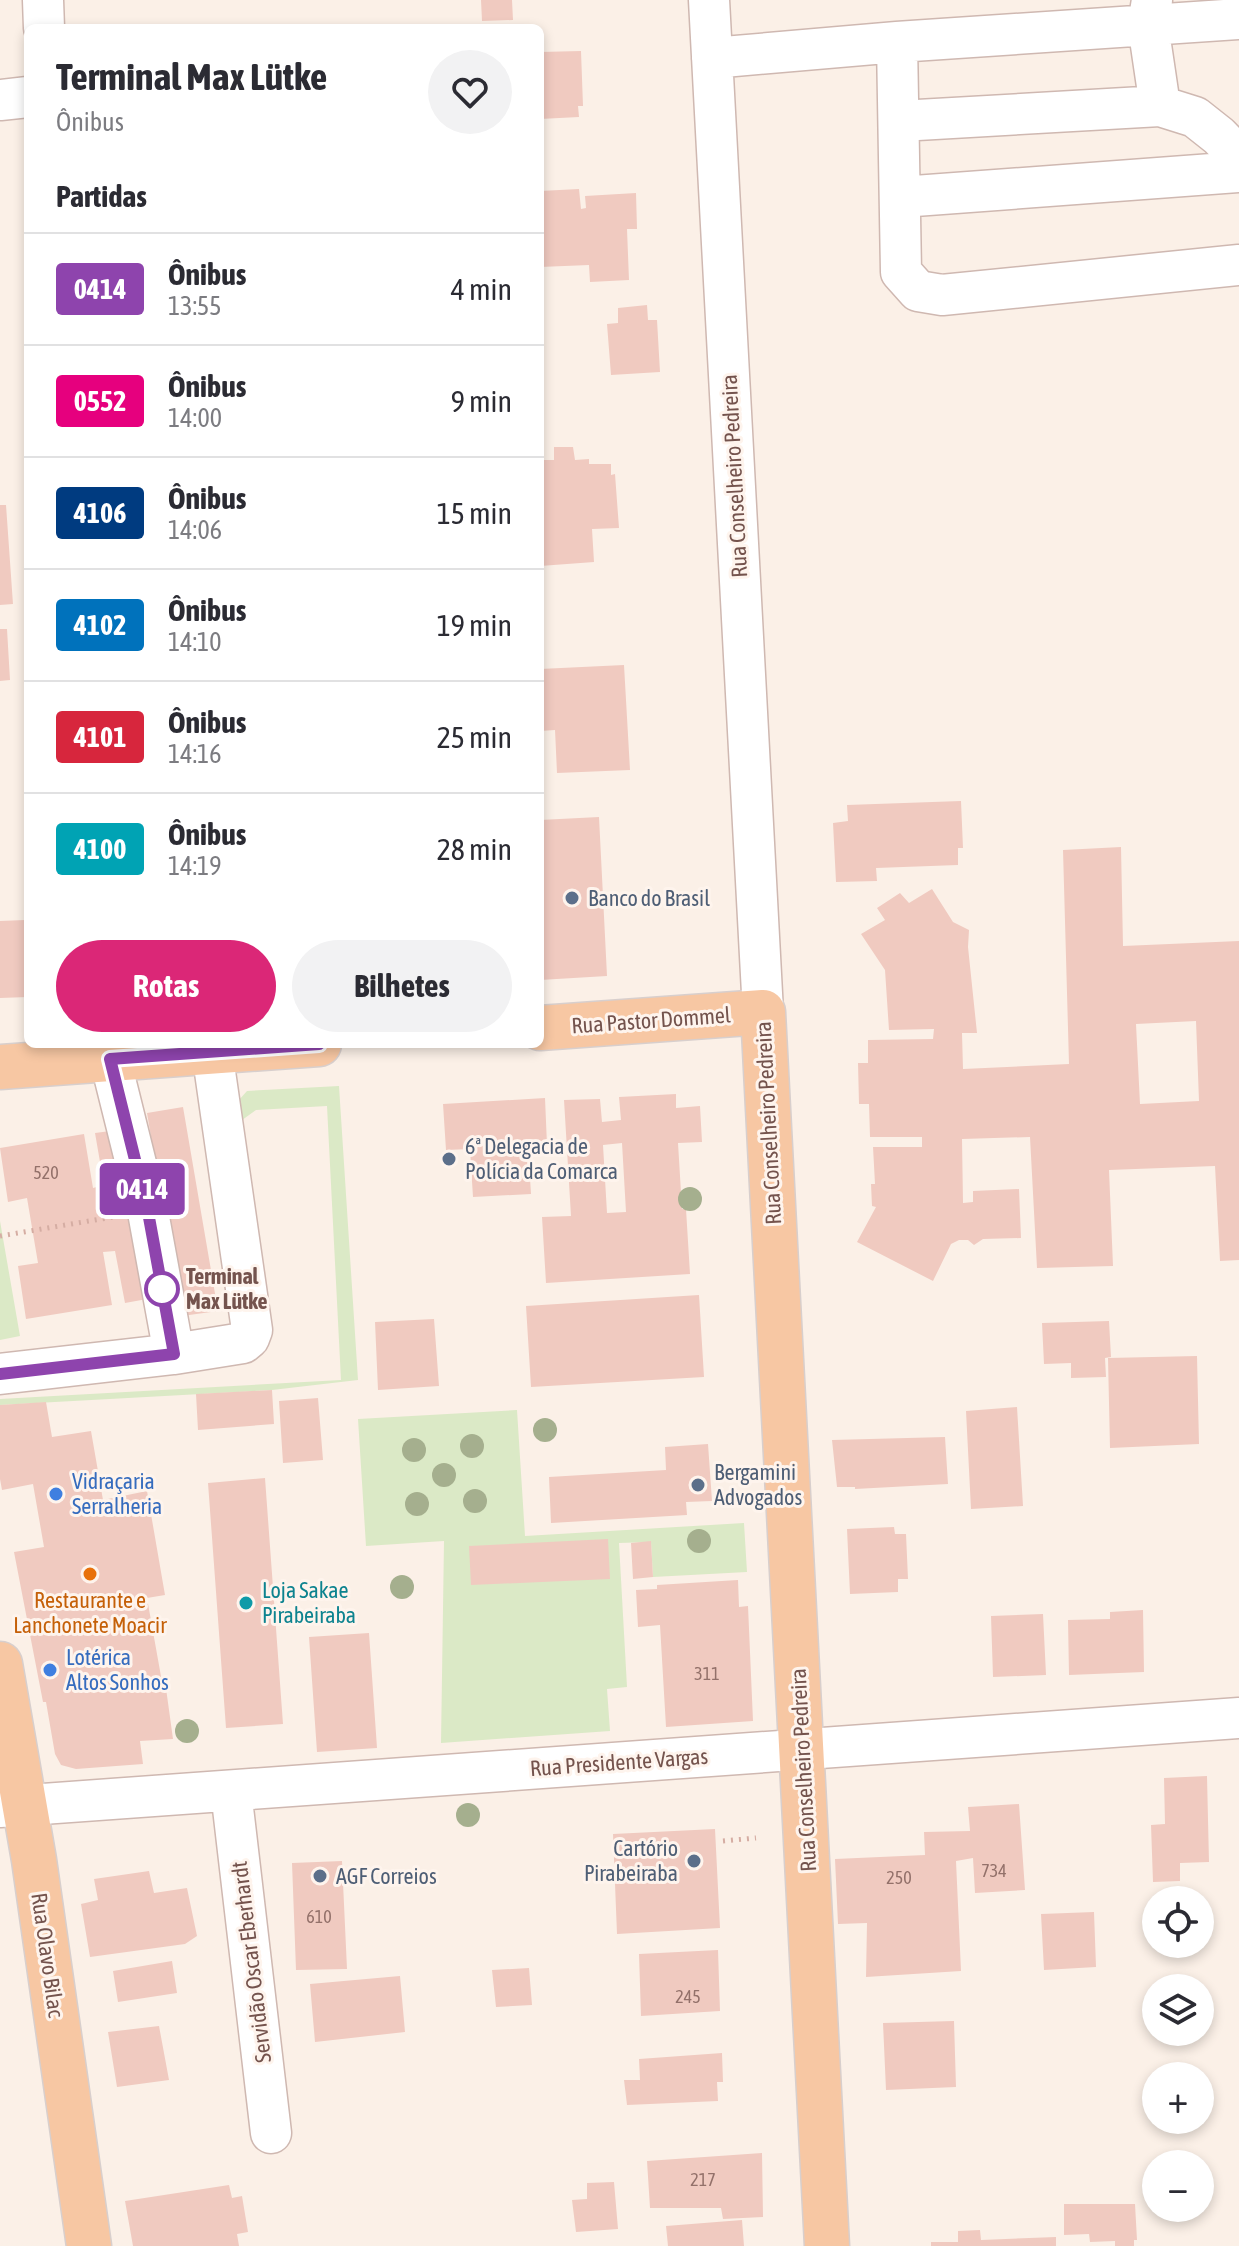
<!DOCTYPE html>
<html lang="pt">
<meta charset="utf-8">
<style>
body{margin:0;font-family:"Asap Condensed",sans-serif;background:#f2f2f3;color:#2b2b33;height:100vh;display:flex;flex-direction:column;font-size:30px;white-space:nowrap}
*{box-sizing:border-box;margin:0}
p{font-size:26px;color:#7c7c81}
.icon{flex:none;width:44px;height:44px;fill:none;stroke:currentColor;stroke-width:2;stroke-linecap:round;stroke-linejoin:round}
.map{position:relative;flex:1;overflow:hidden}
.side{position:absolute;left:24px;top:24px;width:520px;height:1024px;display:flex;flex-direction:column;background:#fff;border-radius:12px;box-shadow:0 4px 12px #0003}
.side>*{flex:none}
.badge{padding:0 16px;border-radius:6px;font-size:28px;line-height:52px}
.buttons{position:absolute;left:1142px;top:1886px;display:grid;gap:16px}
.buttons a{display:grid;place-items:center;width:72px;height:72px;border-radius:50%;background:#fff;box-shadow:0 4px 12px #0003;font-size:40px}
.map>.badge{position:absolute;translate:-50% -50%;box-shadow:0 0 0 4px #fff}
h2{padding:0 32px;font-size:30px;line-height:72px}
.round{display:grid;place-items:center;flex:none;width:84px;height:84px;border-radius:42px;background:#f2f2f3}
.head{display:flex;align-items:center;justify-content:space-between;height:136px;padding:0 32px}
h1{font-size:38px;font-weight:700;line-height:60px}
.action{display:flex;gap:16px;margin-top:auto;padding:16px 32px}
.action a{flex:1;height:92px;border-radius:48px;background:#db2777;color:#fff;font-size:32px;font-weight:700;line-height:92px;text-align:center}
.action a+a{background:#f2f2f3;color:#2b2b33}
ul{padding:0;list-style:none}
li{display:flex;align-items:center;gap:24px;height:112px;padding:0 32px;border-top:2px solid #e1e1e2}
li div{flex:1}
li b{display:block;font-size:30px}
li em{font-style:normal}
li .badge{min-width:88px;font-weight:700;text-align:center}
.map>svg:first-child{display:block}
.green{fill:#dbe9c6}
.building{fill:#f0cac0;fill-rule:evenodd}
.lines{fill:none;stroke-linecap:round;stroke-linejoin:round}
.minor-casing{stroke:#cfb8b1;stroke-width:43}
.major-casing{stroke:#d8cfcd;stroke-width:47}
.path{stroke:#d5ada3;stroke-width:5;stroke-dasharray:2 6;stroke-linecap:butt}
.minor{stroke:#fff;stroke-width:40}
.major{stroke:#f7c7a3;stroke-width:44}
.tree{fill:#a5af8e}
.line-casing{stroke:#fff;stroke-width:18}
.line{stroke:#8e44ad;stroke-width:12}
.service-dot{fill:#5c6f8a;stroke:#fef4ed;stroke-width:3}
.stop-dot{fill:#fff;stroke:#8e44ad;stroke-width:4}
.shop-dot{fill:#3f7fe0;stroke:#fef4ed;stroke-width:3}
.food-dot{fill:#e8710a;stroke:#fef4ed;stroke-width:3}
.culture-dot{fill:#0f9aa8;stroke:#fef4ed;stroke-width:3}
.labels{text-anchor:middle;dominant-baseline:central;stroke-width:6;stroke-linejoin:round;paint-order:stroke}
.number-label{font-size:18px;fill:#93716a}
.street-label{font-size:22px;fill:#74534d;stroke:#fef4ed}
.service-label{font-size:22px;fill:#4e5e75;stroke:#fef4ed;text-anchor:start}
.stop-label{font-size:22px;font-weight:bold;fill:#74534d;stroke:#fef4ed;text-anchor:start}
.shop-label{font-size:22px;fill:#366cbe;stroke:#fef4ed;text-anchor:start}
.culture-label{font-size:22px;fill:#0d838f;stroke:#fef4ed;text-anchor:start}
.food-label{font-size:22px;fill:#c56008;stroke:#fef4ed}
</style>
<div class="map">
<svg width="1239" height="2246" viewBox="0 0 1239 2246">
<rect width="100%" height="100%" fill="#fbf0e7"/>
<path class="green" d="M339,1086L358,1380L272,1390L0,1405V1399L341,1380L327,1106L256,1110L231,1128L230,1110L247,1091Z
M0,1221L20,1336L0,1340Z
M517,1410L525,1536L744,1523L747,1572L653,1577L651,1542L619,1543L627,1687L607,1689L610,1731L441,1743L444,1541L366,1546L358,1419Z"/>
<path class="building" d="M481,0H512L513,20L482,21Z
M581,51L583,106H578L579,117L540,119V52Z
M579,189L581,209L586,208L585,196L636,193L637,229H627L629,280L590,282L589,265L540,267V191Z
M647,305L648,320H657L660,372L611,375L607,324L618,323V308Z
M554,447H573L575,460L589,459V464H611V475L615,474L619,528L592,529L594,562L540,566V460H554Z
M0,505H6L13,604L0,605Z
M0,629H7L10,680L0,681Z
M624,665L630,770L557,773L555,730L540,731V669Z
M961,801L963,848H958V865L876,868L877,881L836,882L833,823L848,821L847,805Z
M599,817L607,976L540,980V820Z
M1121,847L1123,946L1239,941V1260L1220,1261L1215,1166L1109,1170L1113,1266L1037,1268L1030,1137L962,1139L963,1203L973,1202V1191L1019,1189L1021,1238L983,1239L974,1245L968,1240H959L951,1244L933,1281L857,1242L876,1207L872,1206L871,1184H875L873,1147H922V1137H870L869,1104H859L858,1063H868V1040L933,1039L934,1029L889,1030L885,970L861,934L885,920L877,908L900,893L909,903L932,889L953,922L969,930L968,947L977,1033H962L963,1069L1069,1064L1063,850ZM1196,1021L1199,1101L1140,1104L1136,1024Z
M25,920L28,997L0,998V921Z
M676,1094V1108L700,1106L702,1142L678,1143L682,1209H686L690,1274L546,1283L542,1217L571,1216L564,1100L600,1099L602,1122L621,1120L619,1097ZM622,1143L626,1212L607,1213L603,1145Z
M545,1098L547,1145L528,1146L531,1194L473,1197L470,1149L446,1150L443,1104Z
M183,1107L218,1311L182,1316L147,1299L125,1303L115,1251L103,1252L112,1305L26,1319L18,1266L38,1263L27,1198L8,1202L0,1148L84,1134L93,1188L104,1185L95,1133L118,1130L159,1184L147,1113Z
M699,1295L704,1377L531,1387L526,1306Z
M434,1319L439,1386L378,1390L375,1322Z
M1109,1321L1111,1357L1105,1358L1106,1377L1071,1378V1363L1044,1364L1042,1323Z
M1197,1356L1199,1444L1110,1448L1108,1358Z
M272,1390L274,1424L198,1430L196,1394Z
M318,1398L323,1460L283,1463L279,1401Z
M46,1402L52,1437L91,1431L103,1500L147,1491L165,1595L147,1598L162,1682L165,1681L173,1739L140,1741L143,1764L76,1769L61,1765L55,1754L46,1702H43L14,1552L44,1547L33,1484L2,1490L0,1479V1405Z
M1017,1407L1023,1506L971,1509L966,1411Z
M945,1437L948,1484L855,1489V1487H837L832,1440Z
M708,1444L712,1501L686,1502L687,1515L551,1523L549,1477L666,1470L665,1447Z
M265,1478L283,1724L226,1728L208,1483Z
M894,1527L895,1534H906L908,1579H898V1592L850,1594L847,1529Z
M608,1539L610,1579L471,1585L469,1546Z
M651,1541L653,1577L633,1579L631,1543Z
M738,1580L739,1607L748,1606L753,1721L666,1727L660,1625L638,1627L636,1590L657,1589V1585Z
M1143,1610L1144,1672L1069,1675L1068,1620L1110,1619V1612Z
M1043,1614L1046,1675L993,1677L991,1616Z
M369,1633L377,1748L317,1752L309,1637Z
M1207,1776L1209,1862L1180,1863V1881L1153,1882L1151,1825L1165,1824L1164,1778Z
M1019,1804L1025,1890L975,1893L973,1858L956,1861L961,1971L866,1977L867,1923L838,1924L835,1859L925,1855L924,1832L970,1831L968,1807Z
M715,1829L720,1928L617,1934L613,1834Z
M342,1861L347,1969L296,1970L292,1863Z
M149,1871L154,1893L187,1888L197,1936L185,1944L90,1957L81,1904L98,1900L94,1879Z
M1094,1912L1096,1967L1044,1970L1041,1914Z
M718,1950L720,2011L641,2016L639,1954Z
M172,1961L177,1993L118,2002L113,1971Z
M529,1968L532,2005L496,2007L492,1970Z
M400,1976L405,2032L315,2042L310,1984Z
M954,2021L956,2087L886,2090L883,2023Z
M159,2026L169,2080L117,2087L108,2032Z
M722,2053L723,2082H717L718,2101L627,2105L624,2080H640L639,2059Z
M762,2153L763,2217L723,2219L721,2208H650L647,2161Z
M614,2182L618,2229L576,2232L572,2200L587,2199V2183Z
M229,2185L232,2198L242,2196L248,2232L237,2234L239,2246H133L125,2201Z
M1064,2204H1135L1137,2240H1134V2246H1115V2241L1090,2242L1089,2234L1064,2235Z
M742,2220L744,2246H668L666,2226Z
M980,2230L981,2240L1056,2237V2246H931V2242H958V2231Z"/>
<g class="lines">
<defs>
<path id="minor" d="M43,0L44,28
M709,0L763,1012
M1152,0L1148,25L1160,106
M897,42L901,272L918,291L942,295L1239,265
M712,58L897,42L1239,19
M0,100L28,97
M900,121L1160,106L1195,117L1219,136L1239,157
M901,197L1239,172
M174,1354L243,1343L249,1338L252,1330L212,1051
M0,1374L174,1354L148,1212L110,1059L109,1044
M231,1791L271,2133
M0,1807L1239,1718"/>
<path id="major" d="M540,1028L763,1012L827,2246
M0,1067L319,1044
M0,1664L34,1860L89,2246"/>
</defs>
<use href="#minor" class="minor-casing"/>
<use href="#major" class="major-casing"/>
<path class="path" d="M0,1236L113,1217
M723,1841L756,1838"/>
<use href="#minor" class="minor"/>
<use href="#major" class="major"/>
</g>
<g class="tree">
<circle cx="690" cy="1199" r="12"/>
<circle cx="545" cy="1430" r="12"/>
<circle cx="472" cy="1446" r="12"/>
<circle cx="414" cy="1450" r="12"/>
<circle cx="444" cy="1475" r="12"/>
<circle cx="475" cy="1501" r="12"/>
<circle cx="417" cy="1504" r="12"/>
<circle cx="699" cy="1541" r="12"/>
<circle cx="402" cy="1587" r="12"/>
<circle cx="187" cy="1731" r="12"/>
<circle cx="468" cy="1815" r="12"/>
</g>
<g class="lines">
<defs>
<path id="line" d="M0,1374L174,1354L148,1212L110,1059L319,1044"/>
</defs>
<use href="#line" class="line-casing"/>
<use href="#line" class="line"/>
</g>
<g class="service-dot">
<circle cx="572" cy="898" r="8"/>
<circle cx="449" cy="1159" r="8"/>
<circle cx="698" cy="1485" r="8"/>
<circle cx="694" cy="1861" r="8"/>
<circle cx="320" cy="1876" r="8"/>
</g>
<circle class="stop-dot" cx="162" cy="1289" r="16"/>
<g class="shop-dot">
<circle cx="56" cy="1494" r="8"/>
<circle cx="50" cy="1670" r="8"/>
</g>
<circle class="food-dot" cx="90" cy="1574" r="8"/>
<circle class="culture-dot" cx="246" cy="1603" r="8"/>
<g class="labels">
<g class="number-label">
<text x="46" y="1172">520</text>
<text x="707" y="1673">311</text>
<text x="994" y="1870">734</text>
<text x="899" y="1877">250</text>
<text x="319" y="1916">610</text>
<text x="688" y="1996">245</text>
<text x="703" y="2179">217</text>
</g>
<g class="street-label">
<text transform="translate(734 476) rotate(-93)">Rua Conselheiro Pedreira</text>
<text transform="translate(651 1020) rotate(-4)">Rua Pastor Dommel</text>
<text transform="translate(768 1123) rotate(-93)">Rua Conselheiro Pedreira</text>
<text transform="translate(619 1762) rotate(-4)">Rua Presidente Vargas</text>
<text transform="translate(803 1770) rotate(-93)">Rua Conselheiro Pedreira</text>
<text transform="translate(48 1955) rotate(82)">Rua Olavo Bilac</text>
<text transform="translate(251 1962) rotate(-97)">Servidão Oscar Eberhardt</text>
</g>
<g class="service-label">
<text x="588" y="898">Banco do Brasil</text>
<text x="465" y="1146">6ª Delegacia de<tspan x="465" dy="25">Polícia da Comarca</tspan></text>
<text x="714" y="1472">Bergamini<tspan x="714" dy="25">Advogados</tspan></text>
<text x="678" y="1848" text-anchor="end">Cartório<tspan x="678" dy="25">Pirabeiraba</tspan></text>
<text x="336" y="1876">AGF Correios</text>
</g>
<g class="stop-label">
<text x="186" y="1276">Terminal<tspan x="186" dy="25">Max Lütke</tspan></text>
</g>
<g class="shop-label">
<text x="72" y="1481">Vidraçaria<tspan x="72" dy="25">Serralheria</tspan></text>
<text x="66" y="1657">Lotérica<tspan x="66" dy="25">Altos Sonhos</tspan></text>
</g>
<g class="culture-label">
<text x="262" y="1590">Loja Sakae<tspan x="262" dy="25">Pirabeiraba</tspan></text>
</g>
<g class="food-label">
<text x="90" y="1600">Restaurante e<tspan x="90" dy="25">Lanchonete Moacir</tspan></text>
</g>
</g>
</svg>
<div class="buttons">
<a><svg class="icon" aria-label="locate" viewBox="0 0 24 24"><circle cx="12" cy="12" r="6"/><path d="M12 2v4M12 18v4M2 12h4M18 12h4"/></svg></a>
<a><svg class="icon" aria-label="layers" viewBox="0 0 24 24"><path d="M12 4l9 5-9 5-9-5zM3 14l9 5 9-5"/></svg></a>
<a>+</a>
<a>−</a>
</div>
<b class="badge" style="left:142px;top:1189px;background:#8e44ad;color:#fff">0414</b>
<section class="side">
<div class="head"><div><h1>Terminal Max Lütke</h1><p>Ônibus</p></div><a class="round"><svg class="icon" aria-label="heart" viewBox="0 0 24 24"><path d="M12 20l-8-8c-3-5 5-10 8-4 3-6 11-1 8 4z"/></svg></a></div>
<h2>Partidas</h2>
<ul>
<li><span class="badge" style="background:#8e44ad;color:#fff">0414</span><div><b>Ônibus</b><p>13:55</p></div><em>4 min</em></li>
<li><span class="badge" style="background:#e6007e;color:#fff">0552</span><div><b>Ônibus</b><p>14:00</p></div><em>9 min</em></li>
<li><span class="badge" style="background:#003b80;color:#fff">4106</span><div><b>Ônibus</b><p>14:06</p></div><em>15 min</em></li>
<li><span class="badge" style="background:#0072bc;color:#fff">4102</span><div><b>Ônibus</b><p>14:10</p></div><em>19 min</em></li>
<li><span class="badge" style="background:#d7263d;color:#fff">4101</span><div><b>Ônibus</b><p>14:16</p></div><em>25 min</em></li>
<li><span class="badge" style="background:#00a3b4;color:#fff">4100</span><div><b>Ônibus</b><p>14:19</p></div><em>28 min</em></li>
</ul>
<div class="action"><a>Rotas</a><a>Bilhetes</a></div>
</section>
</div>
